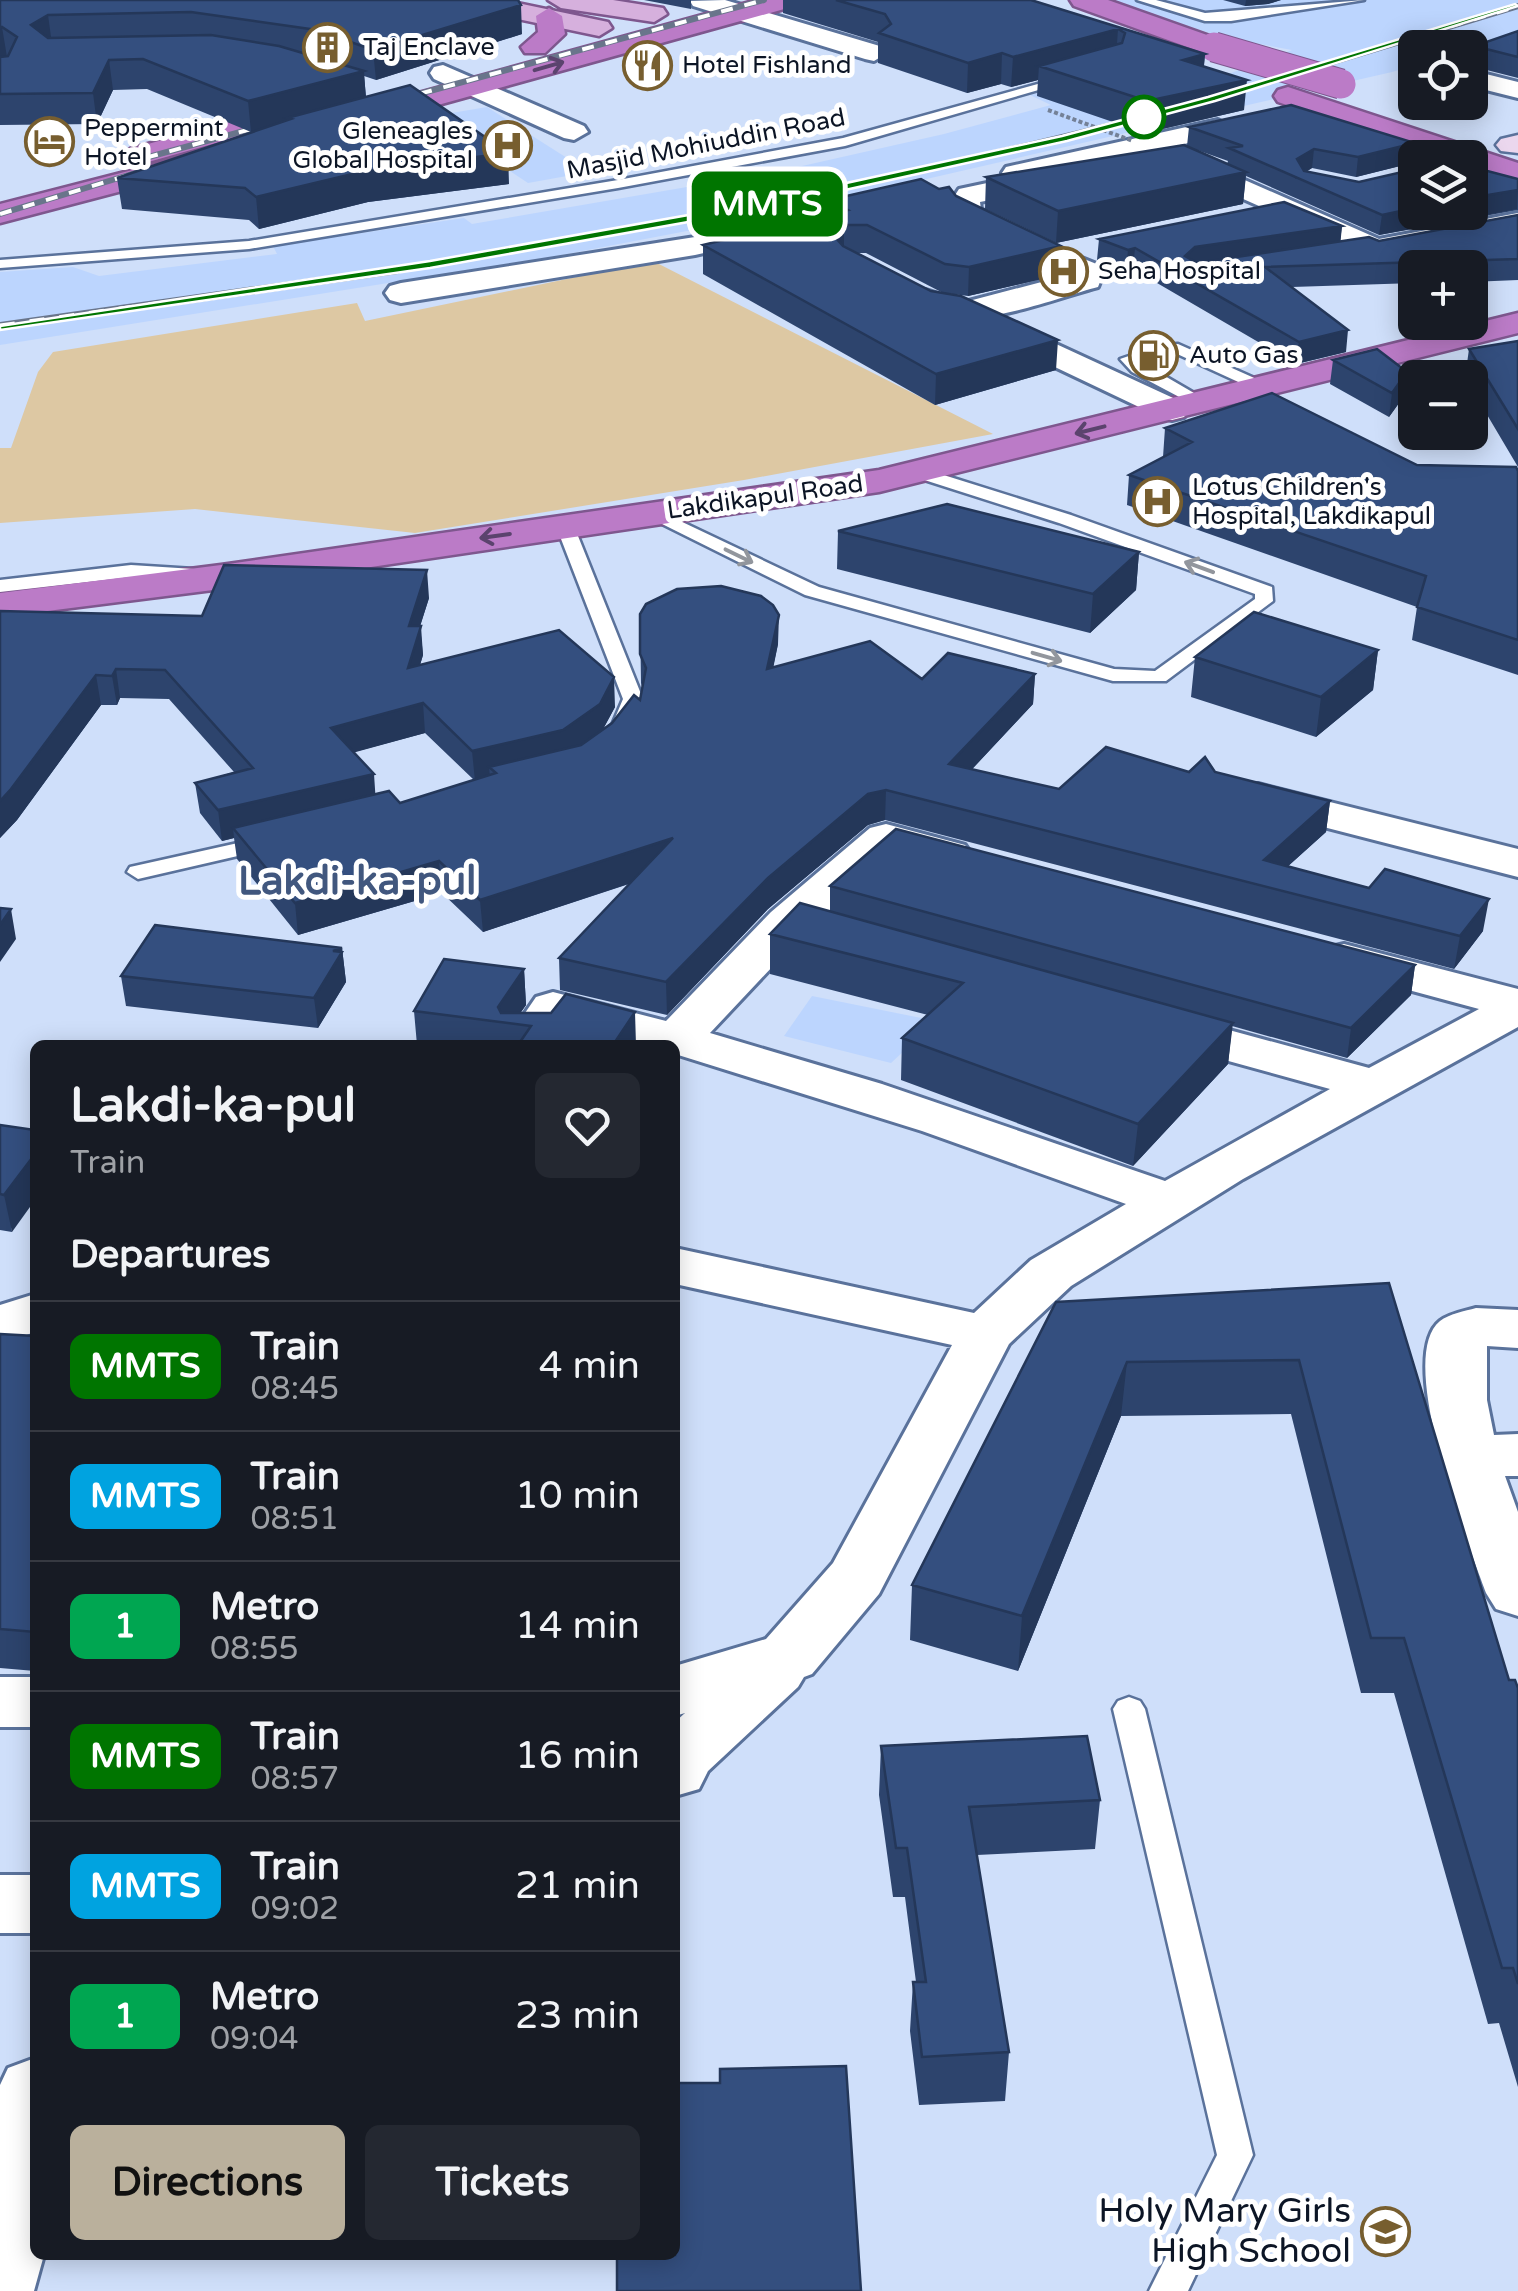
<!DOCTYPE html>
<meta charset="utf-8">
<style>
body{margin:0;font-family:"Varela Round",sans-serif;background:#242831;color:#f1f3f6;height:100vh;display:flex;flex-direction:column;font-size:38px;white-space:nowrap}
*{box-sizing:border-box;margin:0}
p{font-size:32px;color:#9ea1a6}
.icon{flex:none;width:55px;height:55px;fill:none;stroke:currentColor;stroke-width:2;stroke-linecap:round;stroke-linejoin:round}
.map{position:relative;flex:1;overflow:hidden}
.sheet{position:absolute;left:30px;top:1040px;width:650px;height:1220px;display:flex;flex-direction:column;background:#171b24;border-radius:15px;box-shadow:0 5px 25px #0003}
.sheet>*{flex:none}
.badge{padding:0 20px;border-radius:15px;font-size:35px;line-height:65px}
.controls{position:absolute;left:1398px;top:30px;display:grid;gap:20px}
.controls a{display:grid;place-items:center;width:90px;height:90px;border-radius:15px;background:#171b24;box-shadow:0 5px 25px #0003;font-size:50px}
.map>.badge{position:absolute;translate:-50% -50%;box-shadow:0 0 0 5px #fff}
h2{padding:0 40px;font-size:38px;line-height:90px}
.round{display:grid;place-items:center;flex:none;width:105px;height:105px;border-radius:15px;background:#242831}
.summary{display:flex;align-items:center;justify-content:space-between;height:170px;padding:0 40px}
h1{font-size:48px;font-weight:700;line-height:75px}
.primary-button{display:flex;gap:20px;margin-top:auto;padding:20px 40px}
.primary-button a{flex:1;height:115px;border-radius:15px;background:#bab09c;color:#111;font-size:40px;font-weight:700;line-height:115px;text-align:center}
.primary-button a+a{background:#242831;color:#f1f3f6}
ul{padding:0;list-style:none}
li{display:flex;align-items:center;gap:30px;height:130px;padding:0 40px;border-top:2px solid #363941}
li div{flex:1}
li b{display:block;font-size:38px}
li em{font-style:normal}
li .badge{min-width:110px;font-weight:700;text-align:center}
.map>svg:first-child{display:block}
.built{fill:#bcd5fe}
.green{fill:#ddc8a3}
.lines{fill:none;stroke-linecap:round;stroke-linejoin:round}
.lane-casing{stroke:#5a729b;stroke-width:5}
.street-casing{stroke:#5a729b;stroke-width:6}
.secondary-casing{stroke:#5a729b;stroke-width:5}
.primary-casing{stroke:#7e578e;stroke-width:5}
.highway-casing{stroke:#7e578e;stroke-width:5}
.lane{fill:#fff;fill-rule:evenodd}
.street{fill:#fff;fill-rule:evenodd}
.secondary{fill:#ebd7ee;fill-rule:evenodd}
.primary{fill:#d6b0dd;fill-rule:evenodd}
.highway{fill:#bb7bc7;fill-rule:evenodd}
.rail-far1-casing{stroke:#69758b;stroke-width:6}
.rail-casing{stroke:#69758b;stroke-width:8}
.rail-far1{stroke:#fff;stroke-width:4;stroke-dasharray:12;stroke-linecap:butt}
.rail{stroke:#fff;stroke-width:5;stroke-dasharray:15;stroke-linecap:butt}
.highway-bridge-casing{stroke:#7e578e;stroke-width:31;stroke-linecap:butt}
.path-bridge{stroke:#748197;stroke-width:4;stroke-dasharray:4 2.5;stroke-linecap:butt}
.highway-bridge{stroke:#bb7bc7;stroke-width:29}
.wall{fill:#2d446d;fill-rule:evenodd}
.shaded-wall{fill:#243759}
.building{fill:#344f7f;stroke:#243759;stroke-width:2.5}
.oneway{stroke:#5b436e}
.oneway2{stroke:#92969d}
.line{fill:#007500;stroke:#fff;stroke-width:2.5}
.stop-dot{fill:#fff;stroke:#007500;stroke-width:5}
.labels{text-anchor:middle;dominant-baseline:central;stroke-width:10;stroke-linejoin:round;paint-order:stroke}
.far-poi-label{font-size:25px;fill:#0c1525;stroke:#fff;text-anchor:start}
.far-street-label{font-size:25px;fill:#0c1525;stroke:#fff}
.near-poi-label{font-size:35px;fill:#0c1525;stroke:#fff;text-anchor:end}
.district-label{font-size:40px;font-weight:bold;fill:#41577e;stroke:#fff}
</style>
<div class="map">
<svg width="1518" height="2291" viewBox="0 0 1518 2291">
<rect width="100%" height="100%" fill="#cfdffa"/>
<path class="built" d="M1106,0H1518V33L1470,48H1415V65L1392,72L765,216L551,257L0,345V272L73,267L99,276L277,254L273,246L464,218L472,224L780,171L944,134L1051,105L1030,95L1139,64L1202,84L1292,50L1222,37Z
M487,107L589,172L528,183L428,117Z
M812,996L936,1021L891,1063L784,1036Z"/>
<path class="green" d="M653,261L993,434L744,480L415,533L195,509L0,523V448H11L38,372L53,352L357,303L365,321Z"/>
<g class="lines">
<defs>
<path id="lane" d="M1137,0H1156L1205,13L1364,0L1231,21H1205Z
M1063,77L1073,80L845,146L618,188L249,249L0,268V260L249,241L618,180L843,138Z
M1178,344L1270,385L1272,388L1258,391L1175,353L1139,361L1206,400V406L1200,408L1132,372L1120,359L1161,345Z
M918,467L1071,515L1272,587L1273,601L1166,681H1113L805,595L642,514L651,509L657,510L819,587L1114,669L1155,671L1255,599V594L1059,523L912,476L909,472Z
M565,521L574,526L643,699L629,729H615L612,725L623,699L556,526Z
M131,565L194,569L203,575L194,581L131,577L0,592V580Z
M269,836L280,842L277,847L138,879L127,872L130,867Z
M1129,1697L1140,1701L1145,1709L1253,2155L1188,2291H1149L1217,2155L1113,1709L1118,1701Z"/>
<path id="street" d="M725,0L883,47L887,53L874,61L865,59L693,6L690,1Z
M443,65L584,126L588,132L574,140L564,138L434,79L430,73L434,67Z
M1470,70L1518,82V98L1470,86Z
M1218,120L1232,128L1228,134L1061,172L1070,179L1065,185L980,202L981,209L1010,229L1099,265L1104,272L1098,287C1051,299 937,347 902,297L907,290C928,285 944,300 965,302L1068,275C1026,258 975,245 948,206L959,189L1006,179L1002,173L1006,167Z
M1181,152L1379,239L1518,213V231L1376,258L1171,167L1167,161L1171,155Z
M808,212L819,215L823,221L819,227L695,255L401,303L390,300L385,293L390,286L401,283L695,237Z
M993,315L1184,403L1189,410L1184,417L1172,420L1160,417L981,332L977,325L981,318Z
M1258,784L1518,849V877L1242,806L1236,797L1242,788Z
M886,824L965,845L972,855L965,865L949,869L894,854L805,932L710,1033L882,1084L1165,1181L1330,1089L1145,1038L1138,1027L1145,1016L1163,1012L1369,1068L1479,1009L1327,968L1320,958L1327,948L1344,944L1518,989V1027L1243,1179L1071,1286L1009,1344L879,1594L812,1674L804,1677L798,1687L708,1771L699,1789L675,1796V1722L685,1713L675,1716V1666L766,1639L833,1563L952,1345L675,1284V1248L974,1313L1031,1260L1126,1204L922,1131L675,1054V1045H642L566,1025L553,1045H503L536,997L553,992L666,1021L771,912L870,828Z
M35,1294V1332L0,1344V1305Z
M1476,1308L1518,1310V1348L1487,1346V1400L1494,1435L1518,1434V1476H1505L1518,1512V1616L1496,1609L1486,1593C1469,1546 1394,1358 1440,1321C1449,1314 1465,1311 1476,1308Z
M0,1677H35V1727H0Z
M0,1875H35V1933H0Z
M35,2058V2255H44L34,2291H0V2085L8,2068Z"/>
<path id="secondary" d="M1518,135V153L1501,151L1496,145L1501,139Z"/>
<path id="primary" d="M452,0H503L608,22L612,28L599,36L465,8Z
M548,0H613L663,8L667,14L654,22L561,8Z"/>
<path id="highway" d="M757,0H799L795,6L366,125H346L342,119L346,113Z
M1070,0H1108L1224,41L1228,47L1224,53H1204L1074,6Z
M549,8L562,16L565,34L545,53H525L521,47L538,32L536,16Z
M1288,87L1518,163V182L1470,167V158H1442L1278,102L1274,96L1278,90Z
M313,98L323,101L327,107L323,113L141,164L130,161L126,155L130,149Z
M191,155L202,158L206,164L202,170L0,223V204Z
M1518,313V333L879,492L221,589L0,617V593L221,565L879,470Z"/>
</defs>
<use href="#lane" class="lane-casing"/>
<use href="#street" class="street-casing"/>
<use href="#secondary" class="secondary-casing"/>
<use href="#primary" class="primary-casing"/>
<use href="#highway" class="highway-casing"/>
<use href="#lane" class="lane"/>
<use href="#street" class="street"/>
<use href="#secondary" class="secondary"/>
<use href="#primary" class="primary"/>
<use href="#highway" class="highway"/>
<defs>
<path id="rail-far1" d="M1221,96L1518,6
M397,100L764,0
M123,164L273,123
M0,214L142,171
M381,272C638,233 892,180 1144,117"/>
<path id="rail" d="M0,326L397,270"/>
</defs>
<use href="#rail-far1" class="rail-far1-casing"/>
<use href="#rail" class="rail-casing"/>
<use href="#rail-far1" class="rail-far1"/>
<use href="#rail" class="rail"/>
<defs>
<path id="highway-bridge" d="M1214,47L1341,84"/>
</defs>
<use href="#highway-bridge" class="highway-bridge-casing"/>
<path class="path-bridge" d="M1048,110L1133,141"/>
<use href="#highway-bridge" class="highway-bridge"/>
</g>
<path class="wall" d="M0,0L522,34L376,80L364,76L366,96L509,184L368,202L259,229L249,220L122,209L117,178L251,132L147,89L113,90L97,124L0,125Z
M644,0H691V9Z
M783,0H1031L1205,54L1204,66L1244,110L1145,133L1037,96L1038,80L1011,87L1001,84L967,93L878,63V42L783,13Z
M1223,0H1281L1268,4L1245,6Z
M1518,31V78L1471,66L1470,48Z
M1189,127L1415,143L1412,163L1356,177L1312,168L1307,171L1359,182L1472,167L1518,179V210L1379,235L1246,176L1243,204L1056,243L985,209L986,177L1187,146ZM1197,150L1228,161L1227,164Z
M956,196L1059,275L968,296L945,293L1056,370L935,405L703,274V245L828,215L829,200ZM858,253H866L943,293L931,291Z
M1518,215V280L1470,282V268H1415V283L1292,287L1346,352L1296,364L1133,269L1126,271L1097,260L1099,239L1342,226L1340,241H1379Z
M1518,341V467L1470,386V378H1465L1469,349Z
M1333,360L1407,372L1404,396L1389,417L1330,384Z
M1165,428L1417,465L1518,471V675L1412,640L1417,607L1127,505L1129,475L1163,457Z
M838,531L1139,552L1136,590L1090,633L837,569Z
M429,598L420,626L423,655L420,665L615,707L603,729L640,700L642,687L641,683L640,614L778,644L773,667L922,679L1035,674L1033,704L972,769L1059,789L1189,772H1215L1330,801L1326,832L1288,866L1483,931L1454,969L885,820L868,825L768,909L667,1015L560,990L559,958L629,884L483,932L442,893L298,935L237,859L234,838L222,841L200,813L195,783L234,772L169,699L120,698L117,705H101L17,820L0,838V611L202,616ZM425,733L474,780L400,803L375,794L354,752Z
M1378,650L1373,690L1316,737L1191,697L1195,657Z
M830,886L1415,965L1411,995L1347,1058L1232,1026L1228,1064L1133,1166L901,1080L902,1038L928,1015L770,974V934L830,911Z
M342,948L346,982L318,1028L126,1006L121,976Z
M524,969L526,1005L520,1013L636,1045H417L414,1011Z
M0,1125L12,1232L0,1230Z
M1389,1283L1509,1680L1518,1688V2087L1499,2023L1488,2024L1394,1693H1361L1291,1414L1121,1416L1018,1671L910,1640L912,1585L1056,1302Z
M0,1334L35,1336V1671L0,1668Z
M881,1746L1100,1800L1095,1849L977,1855L1009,2052L1005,2101L919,2105L910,2031L913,1982H916L905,1897H893L879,1795Z"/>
<path class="shaded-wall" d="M1246,0H1281L1268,4L1245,6Z
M521,5L522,34L376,80L373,50Z
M48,15L52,44L31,25Z
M2,27L7,57L0,58V28Z
M1118,29L1116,58L1039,66L1038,80L1011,87L1013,57Z
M1474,46L1471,66L1470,67V51Z
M1002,53L1001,84L967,93L968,63Z
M1205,54L1202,84L1183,60Z
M109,60L113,90L97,124L93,93Z
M364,71L366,101L287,118V123L251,132L248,101Z
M1247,80L1244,110L1145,133L1147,101Z
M1415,143L1412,163L1356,177L1358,157Z
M1314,149L1312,168L1295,179L1297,159Z
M508,153L509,184L368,202L259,229L256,197L365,171Z
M1246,172L1243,204L1056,243L1058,211Z
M1518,190L1517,209L1379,235L1382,215L1415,208V212H1470V198Z
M844,225V253L836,238Z
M1342,226L1340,247L1193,268L1183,277L1185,256L1195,247Z
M1061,246L1059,275L968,296L969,267Z
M1135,248L1133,269L1126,271L1128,250Z
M1348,330L1346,352L1296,364L1299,342Z
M1058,340L1056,370L935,405L936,374Z
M1407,372L1404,396L1389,417L1392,393Z
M1139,552L1136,590L1090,633L1093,594Z
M427,570L429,598L411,655L409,626Z
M779,615L778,644L767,699V669Z
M421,626L423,655L410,698L408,668Z
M1378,650L1373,690L1316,737L1321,697Z
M116,669L120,698L117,705L112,676Z
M1035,674L1033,704L948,795L949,764Z
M96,675L101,705L17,820L0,838V801Z
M614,677L615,707L601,733L564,760L496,773L489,767L490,777L475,781L472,751Z
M423,703L425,733L334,758L331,728Z
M374,774L376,804L233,828L234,838L222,841L218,810Z
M886,790L885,820L868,825L768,909L667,1015L666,982L768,878L868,794Z
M1330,801L1326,832L1265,887L1264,860Z
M673,838V869L483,932L480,900Z
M439,861L442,893L298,935L295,903Z
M1489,899L1483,931L1454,969L1460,936Z
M11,909L16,939L0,962V925Z
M342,948L346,982L318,1028L314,998L333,951Z
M1415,965L1411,995L1347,1058L1351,1028Z
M524,969L526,1005L513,1024L498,1022V1007Z
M635,1012L636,1045H613Z
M1233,1023L1228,1064L1133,1166L1138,1124Z
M35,1154V1200L12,1232L4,1195Z
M1127,1362L1121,1416L1018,1671L1022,1616Z"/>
<path class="building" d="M0,0H518L521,5L373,50L317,30L191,12L48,15L31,25L48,38L211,35L279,46L364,71L248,101L143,59L109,60L93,93L0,94V57L8,56L17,37L2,27L0,28Z
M836,0H1031L1205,54L1183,60L1247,80L1147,101L1039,66L1122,43L1125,33L1118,29L1013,57L1002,53L968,63L879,33L891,24L885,14Z
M1518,31V57L1474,46L1470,51L1469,48Z
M410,85L508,153L365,171L256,197L245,188L117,178L291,119L287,118Z
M1291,105L1415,143L1358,157L1314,149L1297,159L1304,171L1359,182L1415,169V208L1382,215L1229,148L1243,146L1189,127Z
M1184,145L1246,172L1058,211L986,177Z
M1421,149H1434L1463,158H1420Z
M1470,161L1472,167L1518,179V190L1470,198Z
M921,179L939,189L949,187L956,196L1061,246L969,267L945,264L867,225H844L836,238L843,246L931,291L961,296L1058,340L936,374L703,245L848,210L829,200Z
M1284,202L1342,226L1195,247L1185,256L1197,263L1369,237L1379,241L1518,215V259L1265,267L1348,330L1299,342L1135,248L1128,250L1099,239Z
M1518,341V429L1469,349Z
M1377,349L1407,372L1392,393L1333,360Z
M1272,393L1417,465L1516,467L1518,471V640L1417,607L1426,576L1129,475L1192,442L1165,428Z
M947,504L1139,552L1093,594L838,531Z
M224,565L427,570L409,626H421L408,668L559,630L614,677L600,704L563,730L472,751L423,703L331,728L374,774L218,810L195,783L253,768L165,670L116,669L112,676L96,675L11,789L0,801V611L202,616Z
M721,586L761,596L773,605L779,615L767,669L870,641L922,679L948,653L1035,674L949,764L1059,789L1106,747L1189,772L1205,757L1215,772L1330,801L1264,860L1369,888L1385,869L1489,899L1460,936L886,790L868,794L768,878L666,982L559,958L673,838L480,900L439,861L295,903L233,828L389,791L400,803L496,773L489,767L581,745L612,723L634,695L640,700L646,668L640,654V614L646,604L677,589Z
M1254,612L1378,650L1321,697L1195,657Z
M896,829L1415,965L1351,1028L830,886Z
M800,903L1233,1023L1138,1124L902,1038L963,983L770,934Z
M0,908L11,909L0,925Z
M155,925L342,948L333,951L342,952L314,998L121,976Z
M444,959L524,969L498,1007L501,1013H551L566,994L635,1012L613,1045H518L531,1026L414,1011Z
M0,1125L35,1130V1154L4,1195L0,1194Z
M1389,1283L1509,1680H1515L1518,1688V1984L1513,1968H1502L1404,1638H1371L1299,1360L1127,1362L1022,1616L912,1585L1056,1302Z
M0,1334L35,1336V1632L0,1629Z
M1087,1736L1100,1800L969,1807L1009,2052L922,2057L913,1982H926L907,1848H896L881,1746Z
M846,2066L861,2291H617V2255H675V2083H720V2069Z"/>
<defs><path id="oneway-shaft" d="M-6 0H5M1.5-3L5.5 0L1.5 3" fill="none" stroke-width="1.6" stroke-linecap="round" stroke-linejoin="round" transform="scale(2.5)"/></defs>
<g class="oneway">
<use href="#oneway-shaft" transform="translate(549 66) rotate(-16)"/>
<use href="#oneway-shaft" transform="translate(1090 430) rotate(166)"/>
<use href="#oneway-shaft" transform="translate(495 536) rotate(172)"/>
</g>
<g class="oneway2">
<use href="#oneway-shaft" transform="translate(739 556) rotate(26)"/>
<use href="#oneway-shaft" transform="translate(1199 567) rotate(-160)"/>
<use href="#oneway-shaft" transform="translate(1047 657) rotate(16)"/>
</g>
<path class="line" d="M1515,4L1518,6L1215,101L1067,141L750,211L430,268L0,330V326L430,261L750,204L1062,136L1208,97Z"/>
<defs>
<symbol id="building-ring" viewBox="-11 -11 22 22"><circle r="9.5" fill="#fff" stroke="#775e2f" stroke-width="1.5"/><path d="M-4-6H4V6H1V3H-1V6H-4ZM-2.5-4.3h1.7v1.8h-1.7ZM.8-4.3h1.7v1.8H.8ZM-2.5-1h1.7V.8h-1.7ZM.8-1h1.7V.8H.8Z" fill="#775e2f"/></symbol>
<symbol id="restaurant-ring" viewBox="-11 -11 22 22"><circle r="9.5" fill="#fff" stroke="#775e2f" stroke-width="1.5"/><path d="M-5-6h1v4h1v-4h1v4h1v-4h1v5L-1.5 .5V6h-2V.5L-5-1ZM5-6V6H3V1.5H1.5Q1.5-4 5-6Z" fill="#775e2f"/></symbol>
<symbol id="hotel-ring" viewBox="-11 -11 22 22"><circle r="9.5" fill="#fff" stroke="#775e2f" stroke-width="1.5"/><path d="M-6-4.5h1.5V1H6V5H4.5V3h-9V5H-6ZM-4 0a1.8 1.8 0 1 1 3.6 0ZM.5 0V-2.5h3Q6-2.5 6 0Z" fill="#775e2f"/></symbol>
<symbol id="hospital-ring" viewBox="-11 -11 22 22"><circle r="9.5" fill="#fff" stroke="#775e2f" stroke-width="1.5"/><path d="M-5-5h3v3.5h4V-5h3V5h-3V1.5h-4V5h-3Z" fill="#775e2f"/></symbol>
<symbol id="fuel-ring" viewBox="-11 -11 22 22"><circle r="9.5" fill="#fff" stroke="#775e2f" stroke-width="1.5"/><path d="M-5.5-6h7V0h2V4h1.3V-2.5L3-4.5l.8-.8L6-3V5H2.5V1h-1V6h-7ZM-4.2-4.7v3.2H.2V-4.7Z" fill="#775e2f"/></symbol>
<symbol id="school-ring" viewBox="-11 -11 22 22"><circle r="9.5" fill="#fff" stroke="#775e2f" stroke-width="1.5"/><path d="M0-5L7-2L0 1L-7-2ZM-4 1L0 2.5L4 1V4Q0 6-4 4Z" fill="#775e2f"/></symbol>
</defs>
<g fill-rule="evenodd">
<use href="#building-ring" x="300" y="20" width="55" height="55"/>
<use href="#restaurant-ring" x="620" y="38" width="55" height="55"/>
<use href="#hotel-ring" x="22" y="114" width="55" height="55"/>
<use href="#hospital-ring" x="480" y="118" width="55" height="55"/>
<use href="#hospital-ring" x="1036" y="244" width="55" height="55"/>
<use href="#fuel-ring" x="1126" y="328" width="55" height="55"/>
<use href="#hospital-ring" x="1130" y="474" width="55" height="55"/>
<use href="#school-ring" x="1358" y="2204" width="55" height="55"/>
</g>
<circle class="stop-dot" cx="1144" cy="117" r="20"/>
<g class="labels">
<g class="far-poi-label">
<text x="363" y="47">Taj Enclave</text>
<text x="682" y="65">Hotel Fishland</text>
<text x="84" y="128">Peppermint<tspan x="84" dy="29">Hotel</tspan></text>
<text x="473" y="131" text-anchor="end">Gleneagles<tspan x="473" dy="29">Global Hospital</tspan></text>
<text x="1098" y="271">Seha Hospital</text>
<text x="1189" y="355">Auto Gas</text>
<text x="1192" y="487">Lotus Children's<tspan x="1192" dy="29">Hospital, Lakdikapul</tspan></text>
</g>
<g class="far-street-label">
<text transform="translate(706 144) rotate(-11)">Masjid Mohiuddin Road</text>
<text transform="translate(765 497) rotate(-8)">Lakdikapul Road</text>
</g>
<g class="near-poi-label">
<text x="1351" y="2211">Holy Mary Girls<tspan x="1351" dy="40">High School</tspan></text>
</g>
<g class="district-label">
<text x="357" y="881">Lakdi-ka-pul</text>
</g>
</g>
</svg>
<div class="controls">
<a><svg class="icon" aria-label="locate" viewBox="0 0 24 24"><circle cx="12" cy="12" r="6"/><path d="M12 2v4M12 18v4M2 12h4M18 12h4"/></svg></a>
<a><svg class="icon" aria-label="layers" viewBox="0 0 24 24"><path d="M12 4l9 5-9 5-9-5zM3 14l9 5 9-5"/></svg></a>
<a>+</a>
<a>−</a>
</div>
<b class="badge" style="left:767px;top:204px;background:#007500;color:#fff">MMTS</b>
<section class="sheet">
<div class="summary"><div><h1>Lakdi-ka-pul</h1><p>Train</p></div><a class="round"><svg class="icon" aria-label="heart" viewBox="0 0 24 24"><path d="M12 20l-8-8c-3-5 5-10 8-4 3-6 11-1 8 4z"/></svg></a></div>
<h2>Departures</h2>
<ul>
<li><span class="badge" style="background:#007500;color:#fff">MMTS</span><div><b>Train</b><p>08:45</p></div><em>4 min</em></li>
<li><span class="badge" style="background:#00a3e0;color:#fff">MMTS</span><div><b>Train</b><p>08:51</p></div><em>10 min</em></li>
<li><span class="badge" style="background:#00a651;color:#fff">1</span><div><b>Metro</b><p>08:55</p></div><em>14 min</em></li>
<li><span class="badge" style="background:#007500;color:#fff">MMTS</span><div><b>Train</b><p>08:57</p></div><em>16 min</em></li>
<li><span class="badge" style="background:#00a3e0;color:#fff">MMTS</span><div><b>Train</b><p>09:02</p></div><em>21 min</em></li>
<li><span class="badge" style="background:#00a651;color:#fff">1</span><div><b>Metro</b><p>09:04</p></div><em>23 min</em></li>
</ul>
<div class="primary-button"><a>Directions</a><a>Tickets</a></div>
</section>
</div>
